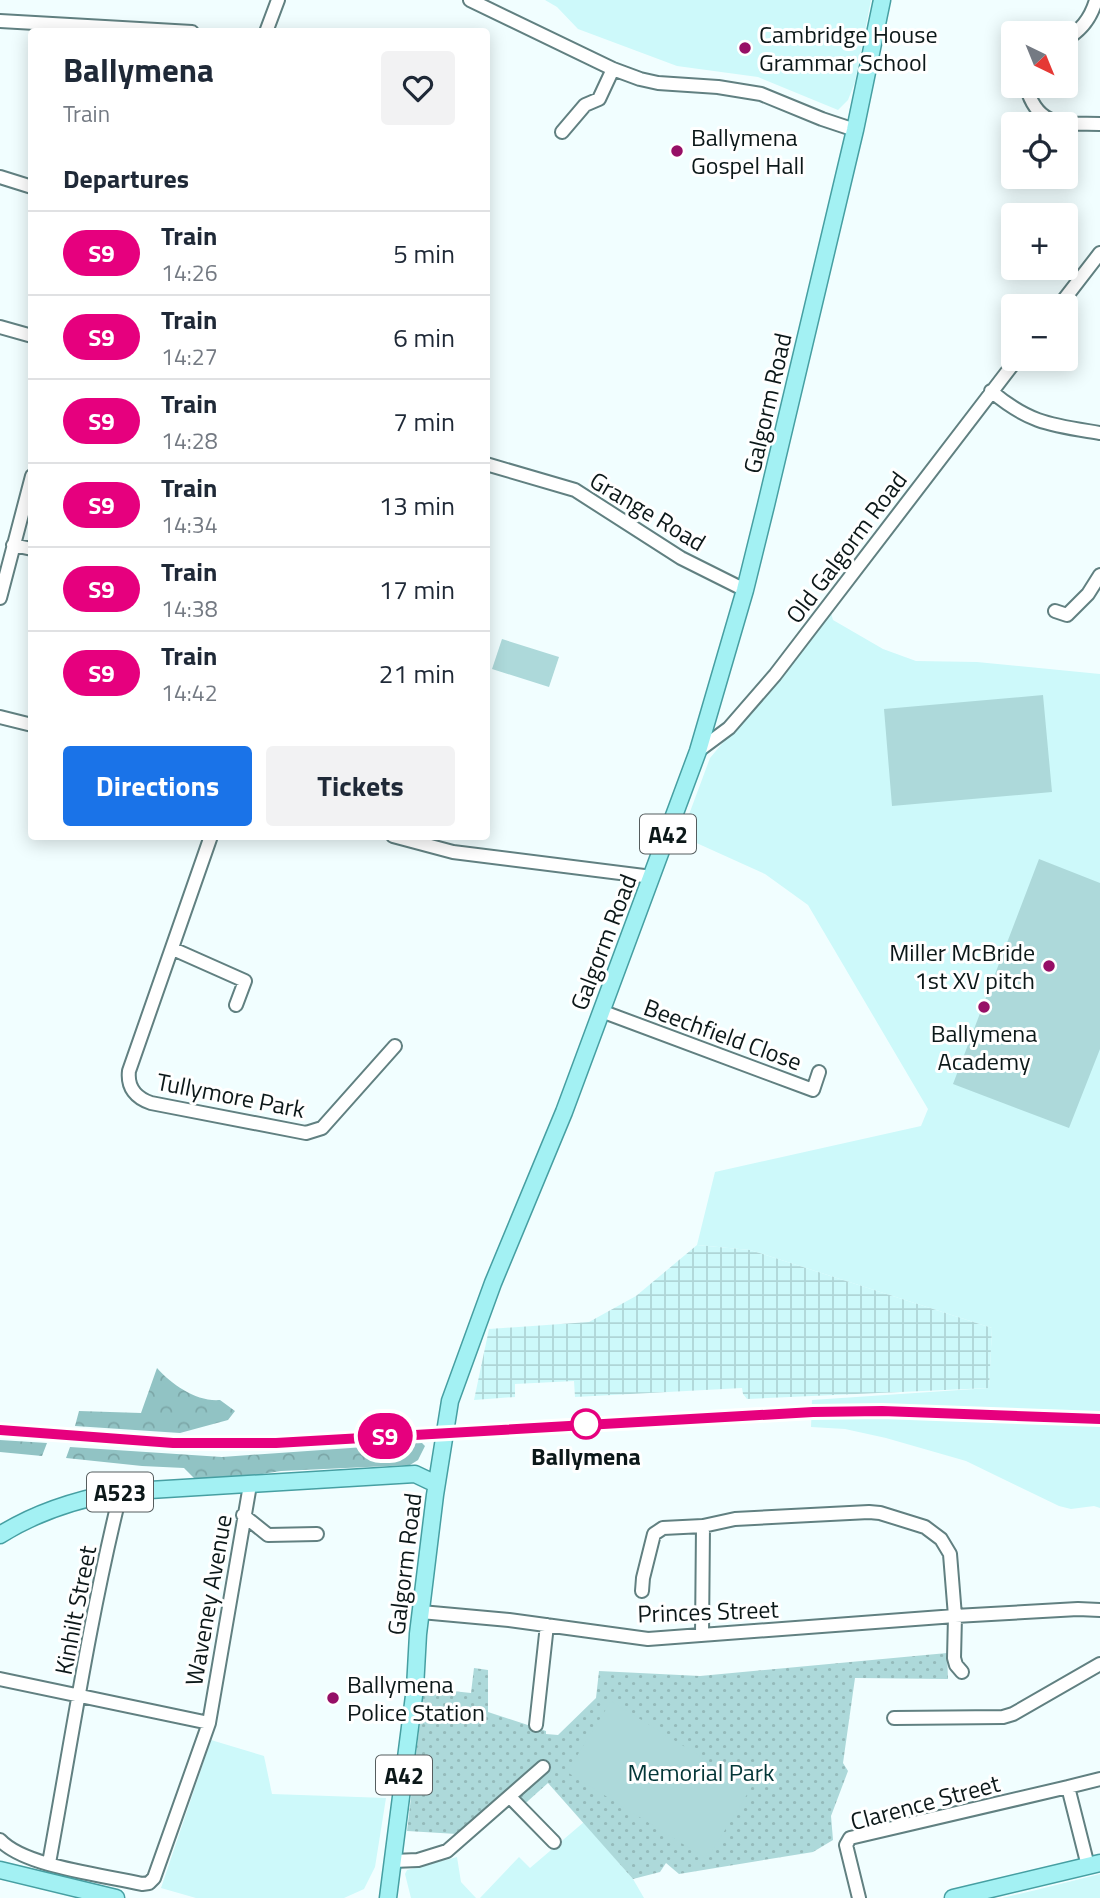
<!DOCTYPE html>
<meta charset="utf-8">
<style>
body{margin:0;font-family:"Titillium Web",sans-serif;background:#f2f2f3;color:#1f2937;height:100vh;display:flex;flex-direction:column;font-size:26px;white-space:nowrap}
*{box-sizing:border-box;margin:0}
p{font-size:23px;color:#747a83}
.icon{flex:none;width:38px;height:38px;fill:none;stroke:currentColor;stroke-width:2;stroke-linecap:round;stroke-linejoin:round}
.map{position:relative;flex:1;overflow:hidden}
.side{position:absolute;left:28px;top:28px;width:462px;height:812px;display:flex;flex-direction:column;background:#fff;border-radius:7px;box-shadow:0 4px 18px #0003}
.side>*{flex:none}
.badge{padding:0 14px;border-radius:23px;font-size:24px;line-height:46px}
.needle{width:46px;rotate:137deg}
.buttons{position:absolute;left:1001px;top:21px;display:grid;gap:14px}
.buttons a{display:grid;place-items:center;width:77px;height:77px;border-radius:7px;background:#fff;box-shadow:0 4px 18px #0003;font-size:35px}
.map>.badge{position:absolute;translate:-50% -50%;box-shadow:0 0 0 4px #fff}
h2{padding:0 35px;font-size:26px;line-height:63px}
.round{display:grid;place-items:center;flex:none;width:74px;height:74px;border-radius:7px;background:#f2f2f3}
.overview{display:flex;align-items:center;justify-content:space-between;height:119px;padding:0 35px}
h1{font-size:33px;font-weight:700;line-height:52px}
.primary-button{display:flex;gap:14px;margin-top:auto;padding:14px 35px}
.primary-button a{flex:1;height:80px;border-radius:7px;background:#1a73e8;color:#fff;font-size:28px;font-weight:700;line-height:80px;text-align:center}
.primary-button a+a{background:#f2f2f3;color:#1f2937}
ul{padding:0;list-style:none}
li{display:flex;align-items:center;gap:21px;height:84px;padding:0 35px;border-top:2px solid #e0e1e3}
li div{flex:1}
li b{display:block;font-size:26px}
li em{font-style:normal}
li .badge{min-width:77px;font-weight:700;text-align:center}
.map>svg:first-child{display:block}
.built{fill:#cdf9fa}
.industrial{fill:url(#industrial-grid)}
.grass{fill:url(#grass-dots)}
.forest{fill:url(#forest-crowns)}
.pitch{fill:#add9da}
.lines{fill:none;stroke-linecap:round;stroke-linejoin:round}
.minor-casing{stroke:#618081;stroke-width:16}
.major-casing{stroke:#469fa2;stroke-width:19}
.minor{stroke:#fff;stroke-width:12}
.major{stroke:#a3f1f3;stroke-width:16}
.rail-casing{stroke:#647071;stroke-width:6}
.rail{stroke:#fff;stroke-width:3.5;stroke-dasharray:10;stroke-linecap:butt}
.line-casing{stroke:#fff;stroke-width:16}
.line{stroke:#e6007e;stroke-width:10}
.poi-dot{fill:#960f66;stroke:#fff;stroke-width:2.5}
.stop-dot{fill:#fff;stroke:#e6007e;stroke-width:3.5}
.labels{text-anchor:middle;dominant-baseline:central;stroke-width:6;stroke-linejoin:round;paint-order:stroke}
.shield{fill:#fff;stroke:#555d5e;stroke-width:2}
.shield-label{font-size:23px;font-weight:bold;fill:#0c1819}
.poi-label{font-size:24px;fill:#0c1819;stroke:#fff;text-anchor:start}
.street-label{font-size:24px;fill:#0c1819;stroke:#fff}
.stop-label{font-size:24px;font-weight:bold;fill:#0c1819;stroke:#fff}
.park-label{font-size:24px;fill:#043738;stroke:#fff}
</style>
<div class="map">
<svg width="1100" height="1898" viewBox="0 0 1100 1898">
<defs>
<pattern id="industrial-grid" width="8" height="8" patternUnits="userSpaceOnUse" patternTransform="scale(1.75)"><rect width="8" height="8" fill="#cdf9fa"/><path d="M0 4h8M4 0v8" fill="none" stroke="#afd5d6"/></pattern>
<pattern id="grass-dots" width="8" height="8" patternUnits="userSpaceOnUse" patternTransform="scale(1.75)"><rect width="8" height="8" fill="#add9da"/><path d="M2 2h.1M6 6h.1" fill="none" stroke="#94baba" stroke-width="1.8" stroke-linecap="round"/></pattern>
<pattern id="forest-crowns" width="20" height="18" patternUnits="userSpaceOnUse" patternTransform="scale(1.75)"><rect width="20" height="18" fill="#91c3c4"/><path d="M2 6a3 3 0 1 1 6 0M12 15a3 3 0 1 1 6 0" fill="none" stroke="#7ca7a8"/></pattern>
</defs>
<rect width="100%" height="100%" fill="#f1feff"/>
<path class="built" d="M545,0H871L855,82L848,100L838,110L758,77L677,66L578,29L557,7Z
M831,613L833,620L883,649L916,661L977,662L1100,674V1508L1094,1506L1071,1509L1059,1506L966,1461L886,1438L845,1429L811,1427L812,1400L989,1388L992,1328L750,1250L697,1245L715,1172L921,1126L928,1109L808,905L765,874L681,836L710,758Z
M211,1740L264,1756L272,1794L386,1798L375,1867L364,1889L344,1898H196L161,1888Z
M584,1822L633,1879L644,1898H480L519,1857L530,1868Z
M457,1857L461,1882L476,1898H411L405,1874L407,1870Z
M1100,1874V1898H1002L1036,1890Z"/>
<path class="industrial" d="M697,1245L750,1250L992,1328L989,1388L747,1399L743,1394L742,1388L575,1397L574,1381L515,1384V1397L474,1400L489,1329L589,1322L636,1296Z"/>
<path class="grass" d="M947,1653L948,1679L855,1678L843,1763L848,1771L831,1816L833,1840L813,1852L679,1874L666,1863L660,1872L633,1879L548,1783L519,1809L503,1793L457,1834L407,1831L424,1688L471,1693L474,1668L488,1670V1712L546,1731V1734L558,1735L596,1698L599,1671L700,1676Z"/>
<path class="forest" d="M157,1368C172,1385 197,1402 220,1400L235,1411L228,1420L180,1433L75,1426L79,1411L141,1413Z
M0,1440L47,1443L42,1456L0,1452Z
M422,1443L425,1446L418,1460L410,1465L281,1471L249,1476L195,1479L184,1468L142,1466L66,1458L70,1447L222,1457Z"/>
<path class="pitch" d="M502,639L559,657L549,687L492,669Z
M1043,695L1052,792L892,806L884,709Z
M1039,859L1100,883V1049L1069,1128L953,1084Z
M611,1701L751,1788L707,1859L567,1772Z"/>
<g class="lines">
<defs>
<path id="minor" d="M470,0L613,69L640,79L658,83L718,87L761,94L822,119L855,130
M0,21L192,32
M266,32L278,0
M1066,39C1082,30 1091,18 1096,0
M1026,86C1038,129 1063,123 1100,124
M562,132L585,105L599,99L613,69
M0,177L32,187
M1059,306L1100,253
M0,327L32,336
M991,391C1030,424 1052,425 1100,433
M486,464L575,490L681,558L745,590
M13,545L32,549
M0,598L32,476
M1055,611L1067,615L1088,594L1100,575
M0,717L32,725
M698,751L729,728L775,675L1017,359
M211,836L129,1071C127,1088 136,1098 151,1103L306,1133L322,1128L395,1046
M393,836L453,852L652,877
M173,949L245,981L236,1005
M601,1011L813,1090L819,1072
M243,1515L268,1535L317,1534
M642,1591L643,1578L654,1534L663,1528L703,1526
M421,1612L509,1620L648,1639L955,1616L1078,1609L1100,1610
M702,1635L703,1526L735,1519L869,1512L880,1513L925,1527L941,1539L950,1554L955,1616L954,1658L956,1665L962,1672
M0,1679L209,1723
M894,1718L1003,1717L1013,1714L1100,1664
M536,1725L547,1625
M1068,1787L1100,1779
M510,1797L554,1842
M0,1840C25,1867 105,1875 142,1884L149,1883L154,1878L209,1723L250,1485
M393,1861L418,1860L447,1851L543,1767
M49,1863C71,1743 89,1622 118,1503L117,1492
M859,1898L846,1845L850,1838L1068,1787L1088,1866"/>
<path id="major" d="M0,1535C36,1512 75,1500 117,1492L415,1474L436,1484
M0,1870L116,1898
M388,1898L415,1688L418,1634L435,1495L450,1401L493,1283L564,1112L698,751L745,590L766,505L855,130L882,0
M953,1898L1100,1863"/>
</defs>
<use href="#minor" class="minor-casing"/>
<use href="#major" class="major-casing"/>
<use href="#minor" class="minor"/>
<use href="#major" class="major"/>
<defs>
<path id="rail" d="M0,1430C92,1438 183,1444 276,1443L813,1412L882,1411L1100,1419"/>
</defs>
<use href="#rail" class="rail-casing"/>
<use href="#rail" class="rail"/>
</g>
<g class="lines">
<defs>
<path id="line" d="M0,1430L173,1443H276L813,1412L882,1411L1100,1419"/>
</defs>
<use href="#line" class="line-casing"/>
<use href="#line" class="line"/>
</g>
<g class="poi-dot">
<circle cx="745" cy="48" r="7"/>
<circle cx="677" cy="151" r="7"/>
<circle cx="1049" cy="966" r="7"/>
<circle cx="984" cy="1007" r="7"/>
<circle cx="333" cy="1698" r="7"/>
</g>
<circle class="stop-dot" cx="586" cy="1424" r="14"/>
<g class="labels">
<g class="shield">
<rect x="640" y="814.5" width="56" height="39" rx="5"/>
<rect x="87" y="1472.5" width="66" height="39" rx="5"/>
<rect x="376" y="1755.5" width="56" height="39" rx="5"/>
</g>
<g class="shield-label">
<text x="668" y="834">A42</text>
<text x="120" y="1492">A523</text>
<text x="404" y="1775">A42</text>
</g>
<g class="poi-label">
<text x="759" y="34">Cambridge House<tspan x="759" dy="28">Grammar School</tspan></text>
<text x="691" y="137">Ballymena<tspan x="691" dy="28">Gospel Hall</tspan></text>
<text x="1035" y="952" text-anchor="end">Miller McBride<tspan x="1035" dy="28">1st XV pitch</tspan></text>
<text x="984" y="1033" text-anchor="middle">Ballymena<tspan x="984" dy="28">Academy</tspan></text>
<text x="347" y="1684">Ballymena<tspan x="347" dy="28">Police Station</tspan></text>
</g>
<g class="street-label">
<text transform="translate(767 403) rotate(-77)">Galgorm Road</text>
<text transform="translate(648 511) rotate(31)">Grange Road</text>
<text transform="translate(846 547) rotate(-53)">Old Galgorm Road</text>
<text transform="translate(603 942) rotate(-69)">Galgorm Road</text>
<text transform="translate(723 1034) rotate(20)">Beechfield Close</text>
<text transform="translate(231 1095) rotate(11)">Tullymore Park</text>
<text transform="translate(404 1564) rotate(-83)">Galgorm Road</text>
<text transform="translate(208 1600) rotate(-80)">Waveney Avenue</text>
<text transform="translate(75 1610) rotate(-79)">Kinhilt Street</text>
<text transform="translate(708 1611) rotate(-2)">Princes Street</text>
<text transform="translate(925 1802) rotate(-15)">Clarence Street</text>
</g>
<g class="stop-label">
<text x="586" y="1456">Ballymena</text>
</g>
<g class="park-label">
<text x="701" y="1772">Memorial Park</text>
</g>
</g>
</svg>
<div class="buttons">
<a><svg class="needle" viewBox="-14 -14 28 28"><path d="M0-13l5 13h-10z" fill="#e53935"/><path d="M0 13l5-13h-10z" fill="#747a83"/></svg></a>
<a><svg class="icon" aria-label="locate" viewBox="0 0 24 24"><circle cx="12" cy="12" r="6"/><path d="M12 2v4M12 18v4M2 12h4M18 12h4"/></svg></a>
<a>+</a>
<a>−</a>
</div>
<b class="badge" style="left:385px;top:1436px;background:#e6007e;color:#fff">S9</b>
<section class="side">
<div class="overview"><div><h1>Ballymena</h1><p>Train</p></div><a class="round"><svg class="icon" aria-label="heart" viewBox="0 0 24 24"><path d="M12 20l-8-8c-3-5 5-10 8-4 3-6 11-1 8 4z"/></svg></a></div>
<h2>Departures</h2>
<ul>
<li><span class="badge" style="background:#e6007e;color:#fff">S9</span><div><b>Train</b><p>14:26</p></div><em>5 min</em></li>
<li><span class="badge" style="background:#e6007e;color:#fff">S9</span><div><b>Train</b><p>14:27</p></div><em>6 min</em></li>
<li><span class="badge" style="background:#e6007e;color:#fff">S9</span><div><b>Train</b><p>14:28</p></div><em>7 min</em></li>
<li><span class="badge" style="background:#e6007e;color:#fff">S9</span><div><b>Train</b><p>14:34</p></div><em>13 min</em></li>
<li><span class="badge" style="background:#e6007e;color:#fff">S9</span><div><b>Train</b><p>14:38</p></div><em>17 min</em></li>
<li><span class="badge" style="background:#e6007e;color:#fff">S9</span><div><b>Train</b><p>14:42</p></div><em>21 min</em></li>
</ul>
<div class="primary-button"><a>Directions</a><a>Tickets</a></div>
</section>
</div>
